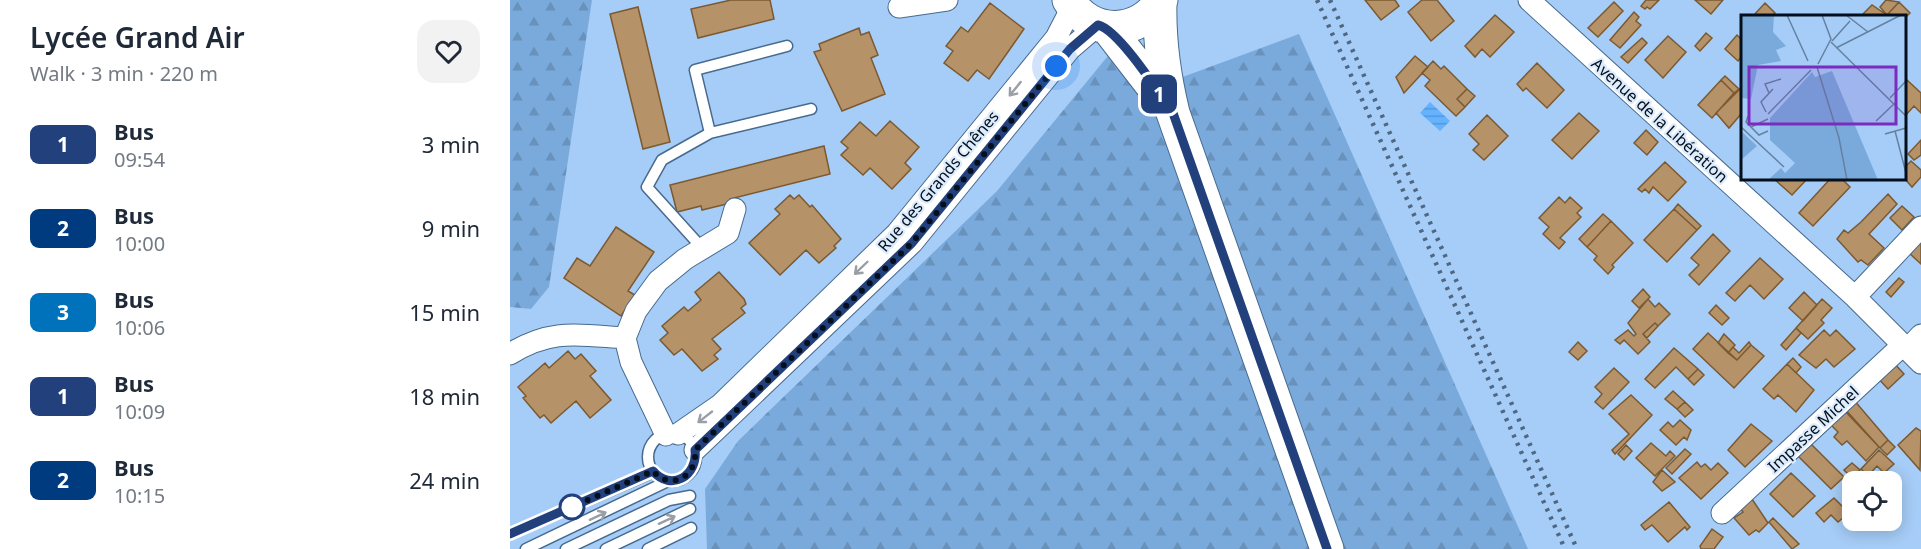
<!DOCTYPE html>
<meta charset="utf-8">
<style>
body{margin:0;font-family:"Noto Sans",sans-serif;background:#f2f2f3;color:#1f2937;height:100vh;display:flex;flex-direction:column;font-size:22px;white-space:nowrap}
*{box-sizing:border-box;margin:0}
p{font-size:20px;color:#747a83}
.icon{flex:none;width:33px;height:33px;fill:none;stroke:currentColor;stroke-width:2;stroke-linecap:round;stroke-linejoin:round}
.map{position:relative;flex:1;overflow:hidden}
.details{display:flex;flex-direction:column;background:#fff;width:510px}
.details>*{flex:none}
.badge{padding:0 12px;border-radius:9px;font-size:21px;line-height:39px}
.fabs{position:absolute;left:1332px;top:471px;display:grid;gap:12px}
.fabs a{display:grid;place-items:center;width:60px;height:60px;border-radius:12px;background:#fff;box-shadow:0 3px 15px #0003;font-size:30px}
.you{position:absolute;width:30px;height:30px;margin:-15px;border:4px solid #fff;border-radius:50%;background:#1a73e8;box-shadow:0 0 0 9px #1a73e833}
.map>.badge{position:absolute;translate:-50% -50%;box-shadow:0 0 0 3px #fff}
.round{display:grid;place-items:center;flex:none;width:63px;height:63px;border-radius:18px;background:#f2f2f3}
.head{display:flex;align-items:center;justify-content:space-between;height:102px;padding:0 30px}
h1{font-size:28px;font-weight:600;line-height:45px}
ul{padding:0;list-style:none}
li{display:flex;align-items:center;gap:18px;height:84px;padding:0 30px}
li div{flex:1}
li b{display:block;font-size:22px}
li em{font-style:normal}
li .badge{min-width:66px;font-weight:700;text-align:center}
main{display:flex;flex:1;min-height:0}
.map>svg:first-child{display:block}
.forest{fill:url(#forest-firs)}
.water{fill:url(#water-rules)}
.building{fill:#b69268;stroke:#7b5931;stroke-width:1.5}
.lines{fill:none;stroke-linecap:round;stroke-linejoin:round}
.service-casing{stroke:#476a8f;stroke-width:13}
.minor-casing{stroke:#476a8f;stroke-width:23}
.primary-casing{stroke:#476a8f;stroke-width:35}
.service{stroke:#fff;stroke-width:10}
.minor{stroke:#fff;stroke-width:21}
.primary{stroke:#fff;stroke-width:33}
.rail{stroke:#4f6782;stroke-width:4.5;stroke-dasharray:3 6;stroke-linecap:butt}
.oneway{stroke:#9a9fa5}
.line-casing{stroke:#fff;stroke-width:14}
.line{stroke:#22407c;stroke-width:9}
.walk{stroke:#030f1d;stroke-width:6;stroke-dasharray:0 10.8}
.stop-dot{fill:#fff;stroke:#22407c;stroke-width:3}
.labels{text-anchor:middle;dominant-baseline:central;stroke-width:4.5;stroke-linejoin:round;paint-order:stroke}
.street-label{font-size:16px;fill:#030f1d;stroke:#dcecfd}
.inset-road{fill:none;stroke:#6581a0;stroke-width:1.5}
.view{fill:#7b2cbf;fill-opacity:0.15;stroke:#7b2cbf;stroke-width:3}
.inset-edge{fill:none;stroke:#030f1d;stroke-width:3}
</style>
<main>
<section class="details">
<div class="head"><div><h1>Lycée Grand Air</h1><p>Walk · 3 min · 220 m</p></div><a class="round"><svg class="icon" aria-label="heart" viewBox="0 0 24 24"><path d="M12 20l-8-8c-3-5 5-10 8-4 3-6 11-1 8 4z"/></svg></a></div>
<ul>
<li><span class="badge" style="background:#22407c;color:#fff">1</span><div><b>Bus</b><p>09:54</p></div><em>3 min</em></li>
<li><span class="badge" style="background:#003b80;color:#fff">2</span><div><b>Bus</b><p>10:00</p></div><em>9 min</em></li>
<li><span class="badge" style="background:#0072bc;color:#fff">3</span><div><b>Bus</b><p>10:06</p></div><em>15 min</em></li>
<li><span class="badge" style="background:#22407c;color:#fff">1</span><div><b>Bus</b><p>10:09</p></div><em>18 min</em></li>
<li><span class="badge" style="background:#003b80;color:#fff">2</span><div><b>Bus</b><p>10:15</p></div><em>24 min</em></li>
</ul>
</section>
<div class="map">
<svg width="1411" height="549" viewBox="0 0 1411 549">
<defs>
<pattern id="forest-firs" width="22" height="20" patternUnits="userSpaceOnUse" patternTransform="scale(1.5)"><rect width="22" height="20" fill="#7aaadc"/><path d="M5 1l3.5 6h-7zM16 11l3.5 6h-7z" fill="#6891bc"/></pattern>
<pattern id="water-rules" width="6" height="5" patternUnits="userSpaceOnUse" patternTransform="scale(1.5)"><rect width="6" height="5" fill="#65b2ff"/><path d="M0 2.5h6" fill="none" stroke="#5698da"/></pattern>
</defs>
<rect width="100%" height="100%" fill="#a6cdf7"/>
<path class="forest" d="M0,0H82L39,287L21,309L0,307Z
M789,34L1018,549H197L195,489L228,441L487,191L602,51L632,92Z"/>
<path class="water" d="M920,102L940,121L930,131L910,113Z"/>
<path class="building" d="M221,0H260L264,19L188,38L181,9Z
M855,0H885L889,6L871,20Z
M912,0H927L944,21L921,41L898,12Z
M1136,0H1149L1140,9L1137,7L1135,9L1131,6Z
M1185,0H1213L1201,14Z
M1376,0L1389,2L1377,15L1370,7Z
M1104,2L1113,11L1088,37L1078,28Z
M1389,2L1400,13L1394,19V16H1351L1362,5L1377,15Z
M480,3L514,29L479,79L467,70L458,81L434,63L443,51L436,46L451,27L458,32Z
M1255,3L1265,13L1261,16H1243Z
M128,7L160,142L133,149L100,14Z
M1124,12L1129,17L1126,21L1131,25L1110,48L1100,40Z
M985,15L1004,32L980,57L972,49L965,57L955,46Z
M349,28L351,35L359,32L368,55L361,58L375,94L332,111L304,52L311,50L309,44Z
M1196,33L1202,38L1190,51L1185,46Z
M1227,35L1232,40V56L1228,61L1215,49Z
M1158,36L1176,52L1153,78L1135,60Z
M1132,38L1137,43L1118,63L1111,57Z
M905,56L918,67L894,93L886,77Z
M923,61L931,69L934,66L957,89L947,99L955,107L946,116L915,86L920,80L912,73Z
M1027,63L1054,90L1037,108L1016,88L1013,91L1007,84Z
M1215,76L1229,89L1224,93L1211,80Z
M1211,80L1224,93L1202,118L1188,105Z
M1397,80L1411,93V113L1404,106L1394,117V83Z
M1232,87V113L1219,128L1206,113Z
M957,89L965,96L955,107L947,99Z
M1069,113L1089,131L1062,159L1042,140Z
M977,115L998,136L974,160L963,150L969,144L959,134Z
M380,121L409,147L395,163L401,169L382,189L360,168L353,175L331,155L338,148L331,142L350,122L366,136Z
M1136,130L1148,142L1137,155L1124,143Z
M1411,140V155L1404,160L1398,154Z
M314,146L320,174L220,199L221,203L192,210L191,206L167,212L160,185Z
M1401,161L1411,170V177L1402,187L1394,178V168Z
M1155,162L1176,182L1158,201L1143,187L1139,193L1135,189L1132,192L1128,189Z
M1263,178H1298L1282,195Z
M1321,178H1331L1340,187L1303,226L1289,213Z
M1378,194L1387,204L1359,234L1374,248L1358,265L1351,260L1348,262L1327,239L1334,230L1338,233L1351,222Z
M280,195L284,199L289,195L300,207L302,205L331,239L324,246L326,248L309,263L296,250L270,275L239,243L270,214L265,209Z
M1049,197L1055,203L1060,197L1072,208L1067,213L1071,217L1050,238L1055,242L1049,249L1033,234L1039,227L1029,218Z
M1168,204L1191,226L1187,230L1164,209Z
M1392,206L1404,217L1392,230L1380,218Z
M1164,209L1187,230L1157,262L1134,240Z
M1093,214L1101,221L1077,247L1069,239Z
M1101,221L1123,243L1102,265L1104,267L1098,274L1084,260L1087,256L1077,247Z
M106,227L144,252L118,291L125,295L111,316L54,278L67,258L80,266Z
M1203,234L1220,251L1189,285L1179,275L1189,265L1181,258Z
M1411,237V264L1398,252Z
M1250,258L1273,279L1254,299L1240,285L1225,301L1216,293Z
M209,272L234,299L236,304L231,308L235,313L202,339L211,349L204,355L208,359L192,371L172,349L164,355L150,340L158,333L152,326L174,307L178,311L191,300L185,292Z
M1389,278L1394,282L1381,297L1376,292Z
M1133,289L1140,297L1129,308L1122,301Z
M1294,292L1307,305L1293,321L1279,308Z
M1138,299L1145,307L1149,303L1160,314L1148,326L1145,323L1133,334L1140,342L1128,354L1114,340L1110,344L1105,340L1118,330L1124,336L1126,334L1118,323Z
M1312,299L1322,308L1311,320L1314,323L1298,339L1286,328Z
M1206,305L1219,318L1212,325L1199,313Z
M1145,323L1148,326L1137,338L1133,334Z
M1286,328L1291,333L1276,350L1271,345Z
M1314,330L1320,336L1326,330L1345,349L1324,367L1316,359L1306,368L1289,355Z
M1198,333L1227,360L1241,345L1254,356L1224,388L1183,349Z
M1214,334L1225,345L1218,353L1208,343Z
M1068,342L1077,351L1068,360L1059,352Z
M1239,342L1241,345L1227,360L1218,353L1223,347L1229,353Z
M1164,348L1188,369L1178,379L1166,367L1145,388L1135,379Z
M58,351L65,359L71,354L86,371L80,376L101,400L80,418L66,401L41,423L34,415L30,418L13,398L16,396L8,387L35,363L39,368Z
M1283,358L1291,367L1286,373L1277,364Z
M1382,361L1394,374L1378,389L1366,376Z
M1277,364L1304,390L1286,412L1268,395L1264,399L1253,389Z
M1104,368L1119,382L1093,409L1085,402L1092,394L1085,387Z
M1188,369L1194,375L1184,385L1178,379Z
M1163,391L1175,402L1167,409L1155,399Z
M1121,395L1142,415L1105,454L1102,450L1119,434L1099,414Z
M1343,399L1378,440L1370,448L1334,408Z
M1175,402L1183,410L1175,417L1167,409Z
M1333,409L1369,447L1356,461L1337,441L1332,445L1324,437L1328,432L1318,422Z
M1170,420L1181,430L1177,440L1174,437L1166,445L1150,430L1158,422L1163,427Z
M1241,424L1262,441L1235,467L1218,450Z
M1406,428L1411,431L1410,470L1388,445Z
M1378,440L1385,447L1377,455L1370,448Z
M1141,443L1156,456L1160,451L1165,456L1145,476L1126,458Z
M1300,443L1334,477L1321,489L1287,455Z
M1116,445L1122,451L1114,460L1108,454Z
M1175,449L1181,454L1162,474L1156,468Z
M1369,450L1384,464L1374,473L1367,466L1358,476L1351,469Z
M1187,462L1191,467L1195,464L1201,470L1208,463L1218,473L1191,499L1169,478Z
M1342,463L1350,470L1341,477L1334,470Z
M1152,470L1165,482L1152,491L1143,482Z
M1281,473L1305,496L1283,517L1260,494Z
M1324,498L1339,513L1328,522L1321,515L1314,522L1306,513Z
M1242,499L1258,523L1249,532L1246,530L1239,535L1224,518L1233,512L1230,508Z
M1159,502L1180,527L1177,530L1175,527L1158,542L1142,525L1135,530L1131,525Z
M1263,518L1289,544L1282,549L1259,522Z
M1202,529L1213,537L1204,549H1191L1190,546Z"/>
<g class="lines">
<defs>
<path id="service" d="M200,133L185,70L277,46
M193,249L137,187L152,160L200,133L301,109
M138 457a24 24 0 1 1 48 0a24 24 0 1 1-48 0Z
M0,534L143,472
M16,549L158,481
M56,549L159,500L180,496
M96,549L180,509
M138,549L181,528"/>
<path id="minor" d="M1019,0L1345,297L1411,363
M389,7L437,0
M1345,297L1411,227
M1398,349L1411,335
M0,354C41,328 69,335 115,338
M168,434L210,405L387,233L546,38L562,7
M156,435L121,362L115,338L126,311L148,281L175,259L218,233L225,209
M185,450L402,243L560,49L588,25
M1212,513L1394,344"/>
<path id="primary" d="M559,0C579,37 631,36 651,0
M650,3C649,41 654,76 663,113L817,549
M597,27L655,102"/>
</defs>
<use href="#service" class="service-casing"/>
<use href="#minor" class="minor-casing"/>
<use href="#primary" class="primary-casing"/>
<use href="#service" class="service"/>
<use href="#minor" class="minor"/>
<use href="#primary" class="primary"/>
<path class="rail" d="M807,0L1055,549
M820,0L1067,549"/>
</g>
<defs><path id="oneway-shaft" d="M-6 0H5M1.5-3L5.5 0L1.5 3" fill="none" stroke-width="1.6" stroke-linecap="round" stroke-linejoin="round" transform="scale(1.5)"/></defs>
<g class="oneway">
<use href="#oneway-shaft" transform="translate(505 89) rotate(129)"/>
<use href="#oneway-shaft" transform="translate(351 268) rotate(136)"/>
<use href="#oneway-shaft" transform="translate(195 417) rotate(142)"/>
<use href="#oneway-shaft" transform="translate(88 516) rotate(-25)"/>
<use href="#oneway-shaft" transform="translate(157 520) rotate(-25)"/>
</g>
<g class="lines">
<defs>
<path id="line" d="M0,534L143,471C161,492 188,476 185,450L402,243L560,49L588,25C609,30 649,93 663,113L817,549"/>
</defs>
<use href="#line" class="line-casing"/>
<use href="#line" class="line"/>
<path class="walk" d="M62,507L60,508L143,471C161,492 188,476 185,450L402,243L546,66"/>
</g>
<circle class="stop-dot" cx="62" cy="507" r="12"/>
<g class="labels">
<g class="street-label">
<text transform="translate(1150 120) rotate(42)">Avenue de la Libération</text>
<text transform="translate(428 181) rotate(-50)">Rue des Grands Chênes</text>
<text transform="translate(1303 429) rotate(-43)">Impasse Michel</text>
</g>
</g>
<g transform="translate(1231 15)">
<rect width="165" height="165" fill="#a6cdf7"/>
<path d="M0,0H33L32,17L45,31L35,35L40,46L17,50L10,84L0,83ZM91,56L137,165H27L40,153L44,158L54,148L29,125V103L71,57L74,62ZM0,116L16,131L0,145Z" fill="#7aaadc"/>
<path class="inset-road" d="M46,0L67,46M105,0L127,17M91,26L109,6M90,27L165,101M95,33L160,0M77,49L90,24L81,0M76,52L98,123L106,165M28,78L24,69L40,64M149,83L165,66M25,97L20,87L32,74M27,99L70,55M7,101L5,107L18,120L27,116M135,106L154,88M0,112L43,152M10,112L27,104M154,116L165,158M144,119L165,113"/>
<path class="view" d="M8,52H155V109H8Z"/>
<rect width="165" height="165" class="inset-edge"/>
</g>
</svg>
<div class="fabs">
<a><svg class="icon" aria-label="locate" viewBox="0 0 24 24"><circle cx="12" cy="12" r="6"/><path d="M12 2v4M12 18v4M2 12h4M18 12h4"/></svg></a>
</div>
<div class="you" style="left:546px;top:66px"></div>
<b class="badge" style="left:649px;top:94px;background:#22407c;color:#fff">1</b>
</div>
</main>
